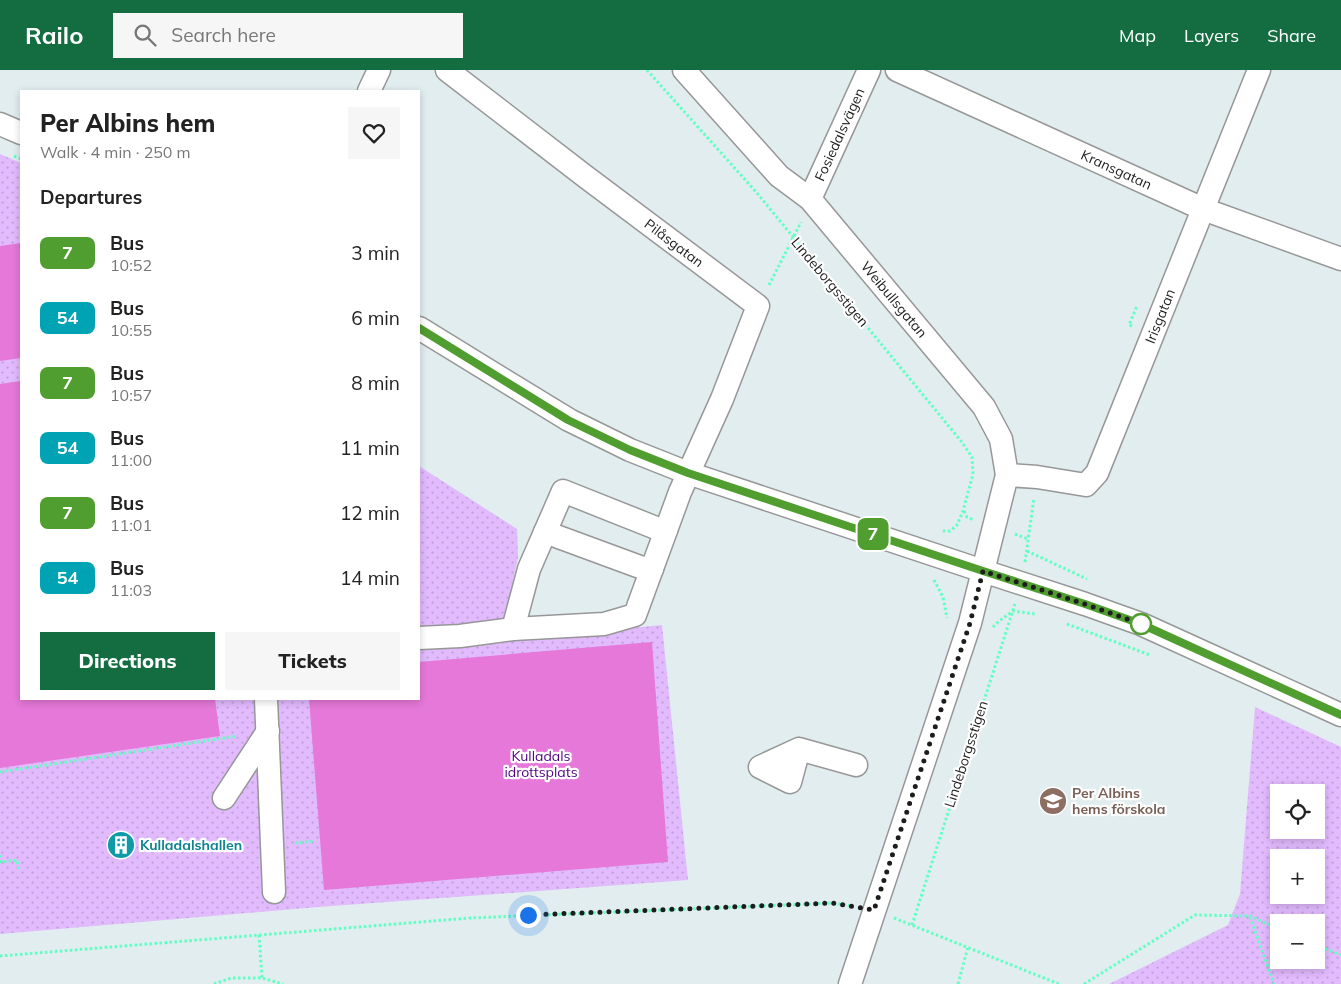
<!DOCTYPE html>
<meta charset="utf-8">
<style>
body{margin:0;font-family:Mulish,sans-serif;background:#f6f6f6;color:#222;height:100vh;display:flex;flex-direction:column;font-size:19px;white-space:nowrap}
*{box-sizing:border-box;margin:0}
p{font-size:16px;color:#767676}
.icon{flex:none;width:28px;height:28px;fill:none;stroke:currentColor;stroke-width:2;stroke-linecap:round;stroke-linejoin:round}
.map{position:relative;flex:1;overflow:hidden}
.details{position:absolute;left:20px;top:20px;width:400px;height:610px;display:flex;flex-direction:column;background:#fff;border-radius:0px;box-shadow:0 2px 8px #0003}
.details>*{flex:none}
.badge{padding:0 10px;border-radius:8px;font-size:18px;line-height:32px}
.fabs{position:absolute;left:1270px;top:714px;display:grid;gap:10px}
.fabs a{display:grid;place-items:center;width:55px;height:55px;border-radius:0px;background:#fff;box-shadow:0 2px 8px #0003;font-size:25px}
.you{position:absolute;width:25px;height:25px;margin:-12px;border:4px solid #fff;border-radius:50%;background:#1a73e8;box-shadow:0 0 0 8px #1a73e833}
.map>.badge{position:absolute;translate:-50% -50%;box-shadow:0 0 0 2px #fff}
h2{padding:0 20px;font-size:19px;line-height:45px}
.round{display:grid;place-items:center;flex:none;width:52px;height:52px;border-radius:0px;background:#f6f6f6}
.overview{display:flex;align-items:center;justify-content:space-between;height:85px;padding:0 20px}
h1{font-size:24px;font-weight:800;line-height:38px}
.cta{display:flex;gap:10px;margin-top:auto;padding:10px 20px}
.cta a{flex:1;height:58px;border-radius:0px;background:#136d41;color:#fff;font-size:20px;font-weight:800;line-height:58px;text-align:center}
.cta a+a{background:#f6f6f6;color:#222}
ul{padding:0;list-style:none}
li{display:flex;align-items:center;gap:15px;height:65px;padding:0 20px}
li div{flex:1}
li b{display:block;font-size:19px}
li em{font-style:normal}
li .badge{min-width:55px;font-weight:700;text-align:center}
header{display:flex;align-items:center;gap:30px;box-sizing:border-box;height:70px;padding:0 25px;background:#136d41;color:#fff}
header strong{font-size:24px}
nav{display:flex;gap:28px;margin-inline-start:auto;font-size:18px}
.search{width:350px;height:45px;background:#f6f6f6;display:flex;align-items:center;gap:12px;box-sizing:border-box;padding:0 18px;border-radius:0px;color:#767676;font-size:19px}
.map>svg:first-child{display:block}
.park{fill:url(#park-dots);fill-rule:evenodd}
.pitch{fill:#e578d8}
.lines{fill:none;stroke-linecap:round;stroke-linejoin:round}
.minor-casing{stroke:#979797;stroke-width:25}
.path{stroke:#62ffc3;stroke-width:3;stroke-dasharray:2.5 2.5;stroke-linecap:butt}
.minor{stroke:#fff;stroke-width:22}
.line-casing{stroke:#fff;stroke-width:11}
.line{stroke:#509e2f;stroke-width:8}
.walk{stroke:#1d1d1d;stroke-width:5;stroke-dasharray:0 9}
.stop-dot{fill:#fff;stroke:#509e2f;stroke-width:2.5}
.labels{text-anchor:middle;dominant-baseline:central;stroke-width:4.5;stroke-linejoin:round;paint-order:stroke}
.street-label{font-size:14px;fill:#1d1d1d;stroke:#fff}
.park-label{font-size:14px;fill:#4f0283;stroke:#fff}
.education-label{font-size:14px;font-weight:bold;fill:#785e54;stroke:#fff;text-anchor:start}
.culture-label{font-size:14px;font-weight:bold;fill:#0d838f;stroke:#fff;text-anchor:start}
</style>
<header>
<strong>Railo</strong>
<div class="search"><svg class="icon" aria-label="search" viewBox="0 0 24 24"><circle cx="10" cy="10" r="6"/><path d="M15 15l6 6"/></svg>Search here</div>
<nav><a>Map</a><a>Layers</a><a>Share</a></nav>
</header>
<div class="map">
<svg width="1341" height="914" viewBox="0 0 1341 914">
<defs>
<pattern id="park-dots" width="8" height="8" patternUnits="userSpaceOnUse" patternTransform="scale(1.25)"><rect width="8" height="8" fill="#e2bafe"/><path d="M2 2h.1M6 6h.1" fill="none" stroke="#c19fd9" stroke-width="1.8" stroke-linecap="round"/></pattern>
</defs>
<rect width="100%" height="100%" fill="#e1edef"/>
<path class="park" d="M0,84L21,93V629H419V396L517,459L518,487L500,571L662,555L688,810L318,837L0,864Z
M1255,637L1341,677V914H1109L1228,855L1240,824ZM1316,722V760H1279V722ZM1279,788H1316V825H1279ZM1279,852H1316V890H1279Z"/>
<path class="pitch" d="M21,173V288L0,291V176Z
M21,311V629H215L220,666L0,698V314Z
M652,572L668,792L324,820L309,629H419V592Z"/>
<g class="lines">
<defs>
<g id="minor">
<path id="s1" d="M684,0L779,106L810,129L984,337L1001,369L1007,405L970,553L850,914"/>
<path id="s2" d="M897,0L1203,139L1341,189"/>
<path d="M369,21L379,0"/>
<path d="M0,54L21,63"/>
<path id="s3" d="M810,129L869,0"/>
<path d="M419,258L569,350L630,380L688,403L983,501L1085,534L1141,554L1341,645"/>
<path id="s4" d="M1007,405L1037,407L1086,415L1097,403L1259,0"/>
<path d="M545,462L640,497L652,499"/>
<path d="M513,559L529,499L563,421L656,458L666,460"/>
<path d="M419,568L460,566L513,559L604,554L635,545L680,422L722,329L758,236L586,107L447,0"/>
<path d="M266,629L274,822"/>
<path d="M799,679L790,712L760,697L799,679L856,695"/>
<path d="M224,728L268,661"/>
</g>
</defs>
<use href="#minor" class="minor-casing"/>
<path class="path" d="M647,0L757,123L961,371L972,387L973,404L963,441L957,455L950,461H941
M14,86L21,89
M769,215L793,168L801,152
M1132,256L1129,255L1137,236
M964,441L967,447L974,450
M1015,464L1028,469
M1027,481L1087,509
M1025,492L1034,428
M934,510L943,527L947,548
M1067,554L1150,585
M993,557L999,551L1013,541L1035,544
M0,702L238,666
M295,773L314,771
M0,785L1,792L17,790L19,800
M1250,847L1274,914
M894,848L1059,914
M912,855L1015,534
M259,865L262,908
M1316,875L1341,885
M0,886L470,848L833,833L852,836
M214,914L231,908H262L283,914
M958,914L968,877
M1084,914L1195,845L1250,846L1279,859"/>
<use href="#minor" class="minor"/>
</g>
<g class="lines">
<defs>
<path id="line" d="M419,258L568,350L630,380L688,403L983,501L1085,534L1141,554L1341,645"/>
</defs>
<use href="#line" class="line-casing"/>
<use href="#line" class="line"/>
<path class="walk" d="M528,845L833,833L874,840L970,553L983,501L1085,534L1141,554"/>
</g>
<defs>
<symbol id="school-disc" viewBox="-11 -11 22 22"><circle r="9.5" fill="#8d6e63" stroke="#fff"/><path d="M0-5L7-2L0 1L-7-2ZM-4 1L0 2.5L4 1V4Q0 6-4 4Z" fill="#fff"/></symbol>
<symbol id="building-disc" viewBox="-11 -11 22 22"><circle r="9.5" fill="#0f9aa8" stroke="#fff"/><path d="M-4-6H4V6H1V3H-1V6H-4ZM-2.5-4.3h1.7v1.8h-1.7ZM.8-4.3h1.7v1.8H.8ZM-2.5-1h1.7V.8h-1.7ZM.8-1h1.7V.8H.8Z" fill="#fff"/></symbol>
</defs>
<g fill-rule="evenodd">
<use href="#school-disc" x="1037" y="715" width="32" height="32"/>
<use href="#building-disc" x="105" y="759" width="32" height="32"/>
</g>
<circle class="stop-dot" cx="1141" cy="554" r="10"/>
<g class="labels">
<g class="street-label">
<text stroke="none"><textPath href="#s3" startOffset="71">Fosiedalsvägen</textPath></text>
<text stroke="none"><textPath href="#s2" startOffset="241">Kransgatan</textPath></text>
<text transform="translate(674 173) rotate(37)">Pilåsgatan</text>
<text transform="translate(830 212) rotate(50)">Lindeborgsstigen</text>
<text stroke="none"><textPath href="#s1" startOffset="312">Weibullsgatan</textPath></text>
<text stroke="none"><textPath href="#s4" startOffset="265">Irisgatan</textPath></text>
<text transform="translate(966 684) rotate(-72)">Lindeborgsstigen</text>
</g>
<g class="park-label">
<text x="541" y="686">Kulladals<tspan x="541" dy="16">idrottsplats</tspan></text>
</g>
<g class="education-label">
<text x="1072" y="723">Per Albins<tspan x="1072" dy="16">hems förskola</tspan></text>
</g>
<g class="culture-label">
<text x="140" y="775">Kulladalshallen</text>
</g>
</g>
</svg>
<div class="fabs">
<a><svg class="icon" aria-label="locate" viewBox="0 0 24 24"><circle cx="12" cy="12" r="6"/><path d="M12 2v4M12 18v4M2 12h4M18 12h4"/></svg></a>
<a>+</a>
<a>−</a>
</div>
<div class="you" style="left:528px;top:845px"></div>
<b class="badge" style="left:873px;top:464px;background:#509e2f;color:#fff">7</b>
<section class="details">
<div class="overview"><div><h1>Per Albins hem</h1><p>Walk · 4 min · 250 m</p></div><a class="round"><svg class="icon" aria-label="heart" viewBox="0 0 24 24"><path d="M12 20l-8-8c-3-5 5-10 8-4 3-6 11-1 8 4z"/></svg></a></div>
<h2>Departures</h2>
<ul>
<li><span class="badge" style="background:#509e2f;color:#fff">7</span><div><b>Bus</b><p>10:52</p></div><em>3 min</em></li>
<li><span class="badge" style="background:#00a3b4;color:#fff">54</span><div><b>Bus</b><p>10:55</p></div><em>6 min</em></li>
<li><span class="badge" style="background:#509e2f;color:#fff">7</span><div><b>Bus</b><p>10:57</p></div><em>8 min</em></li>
<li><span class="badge" style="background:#00a3b4;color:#fff">54</span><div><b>Bus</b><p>11:00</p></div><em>11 min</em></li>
<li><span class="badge" style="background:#509e2f;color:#fff">7</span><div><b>Bus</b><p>11:01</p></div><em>12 min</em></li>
<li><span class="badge" style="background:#00a3b4;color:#fff">54</span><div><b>Bus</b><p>11:03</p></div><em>14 min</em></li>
</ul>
<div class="cta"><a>Directions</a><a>Tickets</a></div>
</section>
</div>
